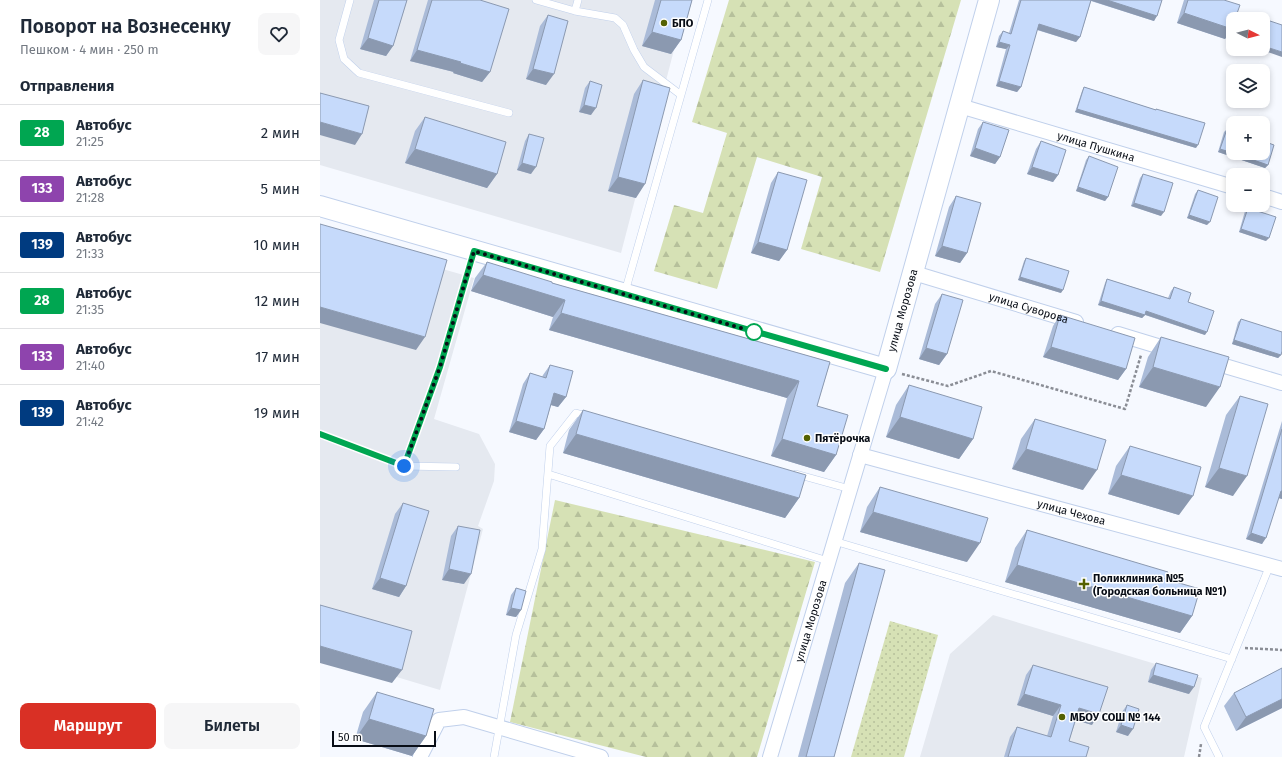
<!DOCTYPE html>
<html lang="ru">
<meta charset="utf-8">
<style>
body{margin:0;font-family:"Fira Sans",sans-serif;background:#f6f6f7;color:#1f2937;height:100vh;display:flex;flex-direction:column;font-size:15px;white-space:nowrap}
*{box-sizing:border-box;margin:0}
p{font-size:13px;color:#747a83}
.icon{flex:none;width:22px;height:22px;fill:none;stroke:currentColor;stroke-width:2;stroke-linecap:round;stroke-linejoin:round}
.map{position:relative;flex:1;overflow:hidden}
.sheet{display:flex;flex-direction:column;background:#fff;width:320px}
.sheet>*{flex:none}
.badge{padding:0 8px;border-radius:3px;font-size:14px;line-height:26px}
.needle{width:26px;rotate:96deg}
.buttons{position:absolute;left:906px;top:12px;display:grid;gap:8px}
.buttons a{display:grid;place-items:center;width:44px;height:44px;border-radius:8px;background:#fff;box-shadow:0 2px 6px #0003;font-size:20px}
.scale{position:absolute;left:12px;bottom:10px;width:104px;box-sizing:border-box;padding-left:4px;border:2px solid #080d16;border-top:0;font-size:11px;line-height:14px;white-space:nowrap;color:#080d16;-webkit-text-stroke:3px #fff;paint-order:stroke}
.you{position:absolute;width:20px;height:20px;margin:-10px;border:3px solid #fff;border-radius:50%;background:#1a73e8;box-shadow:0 0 0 6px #1a73e833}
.map>.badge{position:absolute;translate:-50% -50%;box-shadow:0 0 0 2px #fff}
h2{padding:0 20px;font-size:15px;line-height:36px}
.round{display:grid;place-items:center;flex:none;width:42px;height:42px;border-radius:8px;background:#f6f6f7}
.summary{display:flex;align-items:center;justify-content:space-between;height:68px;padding:0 20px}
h1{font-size:19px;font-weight:600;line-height:30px}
.primary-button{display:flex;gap:8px;margin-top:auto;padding:8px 20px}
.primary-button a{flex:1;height:46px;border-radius:8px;background:#d93025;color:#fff;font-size:16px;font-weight:600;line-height:46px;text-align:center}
.primary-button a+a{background:#f6f6f7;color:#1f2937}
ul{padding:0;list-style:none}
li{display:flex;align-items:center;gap:12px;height:56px;padding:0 20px;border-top:1px solid #e0e1e3}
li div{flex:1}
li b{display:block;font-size:15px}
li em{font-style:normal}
li .badge{min-width:44px;font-weight:700;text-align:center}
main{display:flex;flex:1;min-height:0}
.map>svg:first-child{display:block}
.built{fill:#e5e9f0}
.forest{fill:url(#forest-firs)}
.park{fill:url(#park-dots)}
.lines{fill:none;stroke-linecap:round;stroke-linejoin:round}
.lane-casing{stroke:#c0d0eb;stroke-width:8}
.street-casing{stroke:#c0d0eb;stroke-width:16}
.secondary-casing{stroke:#c0d0eb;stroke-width:22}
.path{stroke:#8a8d95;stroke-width:2.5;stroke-dasharray:3 2;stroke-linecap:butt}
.lane{stroke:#fff;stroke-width:7}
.street{stroke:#fff;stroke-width:14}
.secondary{stroke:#fff;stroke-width:20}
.wall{fill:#aabbd8}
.shaded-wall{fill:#8b99b0}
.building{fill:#c6dafb;stroke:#8b99b0}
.line-casing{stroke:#fff;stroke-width:9}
.line{stroke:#00a651;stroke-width:6}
.walk{stroke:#080d16;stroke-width:4;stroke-dasharray:0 7.2}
.poi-dot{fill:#546102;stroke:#fff;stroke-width:1.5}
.stop-dot{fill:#fff;stroke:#00a651;stroke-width:2}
.labels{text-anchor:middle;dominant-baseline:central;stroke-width:3;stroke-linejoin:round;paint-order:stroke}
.poi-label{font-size:11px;font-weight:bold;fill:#080d16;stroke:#fff;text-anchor:start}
.street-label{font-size:11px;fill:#080d16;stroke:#fff}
</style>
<main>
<section class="sheet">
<div class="summary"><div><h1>Поворот на Вознесенку</h1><p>Пешком · 4 мин · 250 m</p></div><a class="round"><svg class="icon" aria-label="heart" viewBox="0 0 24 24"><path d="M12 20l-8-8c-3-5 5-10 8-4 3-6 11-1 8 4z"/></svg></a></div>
<h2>Отправления</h2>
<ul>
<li><span class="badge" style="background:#00a651;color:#fff">28</span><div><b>Автобус</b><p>21:25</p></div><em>2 мин</em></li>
<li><span class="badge" style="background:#8e44ad;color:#fff">133</span><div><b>Автобус</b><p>21:28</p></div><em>5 мин</em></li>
<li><span class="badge" style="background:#003b80;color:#fff">139</span><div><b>Автобус</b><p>21:33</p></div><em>10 мин</em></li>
<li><span class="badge" style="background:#00a651;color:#fff">28</span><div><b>Автобус</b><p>21:35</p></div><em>12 мин</em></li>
<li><span class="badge" style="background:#8e44ad;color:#fff">133</span><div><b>Автобус</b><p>21:40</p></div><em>17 мин</em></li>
<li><span class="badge" style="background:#003b80;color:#fff">139</span><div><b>Автобус</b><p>21:42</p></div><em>19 мин</em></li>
</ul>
<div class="primary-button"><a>Маршрут</a><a>Билеты</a></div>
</section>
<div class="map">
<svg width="962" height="757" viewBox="0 0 962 757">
<defs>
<pattern id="forest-firs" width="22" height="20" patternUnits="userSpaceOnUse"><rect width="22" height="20" fill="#d6e1b5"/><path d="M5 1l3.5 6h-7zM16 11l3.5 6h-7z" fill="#b6c09b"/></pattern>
<pattern id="park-dots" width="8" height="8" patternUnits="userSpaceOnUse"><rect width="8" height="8" fill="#d6e1b5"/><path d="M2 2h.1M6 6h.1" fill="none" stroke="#b6c09b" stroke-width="1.8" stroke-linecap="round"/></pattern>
</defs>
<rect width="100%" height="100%" fill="#f6f9ff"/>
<path class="built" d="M0,0H367L301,253L0,165Z
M0,234L154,278L114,419L159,434L175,464L174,481L158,526L163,529L120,690L0,654Z
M673,615L882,678L864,757H600L630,654Z"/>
<path class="forest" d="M409,0H641L560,272L481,249L502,177L437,157L397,289L334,271L354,205L383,213L407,133L372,122Z
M235,500L495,562L437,757H326L190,722Z"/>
<path class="park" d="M570,621L618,635L584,757H531Z"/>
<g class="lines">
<defs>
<path id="lane" d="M30,0L19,40L24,59L39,73L189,113
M216,0L255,11L295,18L303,25L314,50L324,67L361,95
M255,11L258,0
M305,292L388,0
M0,434L84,466L136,467
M84,466L120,367L154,252
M228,474L508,561
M476,474L530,489
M514,541L912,659
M174,757L196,635L222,549L230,446L256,413L270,417
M899,757L884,727L950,565"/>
<g id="street">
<path id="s1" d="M640,106L913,187"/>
<path d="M943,196L962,202"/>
<path id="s2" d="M594,273L756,322"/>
<path d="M798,334L854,351"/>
<path d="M888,361L962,383"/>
<path id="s3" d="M540,455L962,569"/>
<path d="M100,757L119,720L144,717L281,757"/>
<path id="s4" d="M450,757L566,369"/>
</g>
<g id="secondary">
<path id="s5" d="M0,206L566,369L669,0"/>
</g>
</defs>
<use href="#lane" class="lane-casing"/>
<use href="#street" class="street-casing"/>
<use href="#secondary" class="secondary-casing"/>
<path class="path" d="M582,374L628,386L671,371L805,409L821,355
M925,648L962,650
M879,757L881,744"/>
<use href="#lane" class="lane"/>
<use href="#street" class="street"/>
<use href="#secondary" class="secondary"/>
</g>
<path class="wall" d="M54,0H87L73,46L66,56L40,49Z
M108,0H160L170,72L162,82L133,73L134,72L90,61Z
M335,0H372L361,40L351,54L322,46Z
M699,0H842L834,21L771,1L760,37L756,42L717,30L701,87L697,92L676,86L686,49L676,47L679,36L683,31L689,33Z
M864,0H904L912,29L905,39L857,23Z
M228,15L226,85L206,79L220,26Z
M323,80L316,198L288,191L314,94Z
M270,81L271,115L259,112L265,88Z
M764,87L836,110V109L876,148L755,112L762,91Z
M105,117L177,174L167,188L85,163L95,131Z
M663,122L680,157L675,164L650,156L658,129Z
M907,129L948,165L945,168L898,152L904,132Z
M209,134L211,174L197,170L205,141Z
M721,141L738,175L733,182L707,174L716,149Z
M769,156L788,197L785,201L756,191L766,160Z
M458,172L467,250L459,261L431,253L451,183Z
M823,174L841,216L811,206L820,178Z
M878,190L887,225L867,218L875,194Z
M636,196L647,253L640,263L615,256L629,207Z
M928,208L946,241L919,232L925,211Z
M706,258L741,293L698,280L704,261Z
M167,262L232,283L510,362L497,406L516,455L504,472L451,456L467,398L229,330L233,317L151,291L155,278Z
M787,279L848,298L851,291L854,287L868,302L885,335L825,315L822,318L778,305L785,283Z
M622,294L627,354L619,365L599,359L615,304Z
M740,315L806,369L798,380L723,357L733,326Z
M921,319L961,355L958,358L912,344L918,322Z
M841,337L886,407L819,387L828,357Z
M230,365L246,397L238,407L231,405L224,429L216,440L189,432L203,384L210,373L222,377L223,375Z
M589,385L653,439L639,459L566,437L576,405Z
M920,396L913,496L885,487L906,415Z
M263,410L479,498L465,518L243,453L249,430Z
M715,419L763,490L692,469L701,439Z
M962,421V499L958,498L942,544L926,539Z
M810,446L859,515L788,494L796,466Z
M560,487L647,562L540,532L547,507Z
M83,503L86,586L79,597L52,589L75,514Z
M138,526L144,584L122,580L131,536Z
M707,530L845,579L872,616L860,633L685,582L695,548Z
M539,563L514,757H478L525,583Z
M196,588L201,610L196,617L186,615L191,595Z
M836,663L869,694L828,682L831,670Z
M713,665L772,725L756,720L749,741L766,757H684L690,737L697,727L727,736L733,716L697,705L706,675Z
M962,668V708L916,731L904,706L914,693Z
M57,692L106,736L92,756L35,739L43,712Z
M807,705L808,736L796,732L802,712Z"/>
<path class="shaded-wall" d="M769,0H787L837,16L834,21Z
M864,13L912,29L905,39L857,23Z
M719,24L760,37L756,42L715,29Z
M332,32L361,40L351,54L322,46Z
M48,38L73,46L66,56L40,49Z
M679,42L690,45L686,49L676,47Z
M943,46L962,52V57L939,49H943Z
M97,50L141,62L134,72L90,61Z
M140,63L170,72L162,82L133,73Z
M213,69L234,74L226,85L206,79Z
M679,81L701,87L697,92L676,86Z
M264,105L276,108L271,115L259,112Z
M757,109L878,145L876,148L755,112Z
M0,122L42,134L35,145L0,135Z
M655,148L680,157L675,164L650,156Z
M95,149L177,174L167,188L85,163Z
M900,149L948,165L945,168L898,152Z
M202,163L216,167L211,174L197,170Z
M712,167L738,175L733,182L707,174Z
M298,177L325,184L316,198L288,191Z
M758,187L788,197L785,201L756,191Z
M814,203L844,212L841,216L811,206Z
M869,215L890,222L887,225L867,218Z
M921,229L949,238L946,241L919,232Z
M438,242L467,250L459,261L431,253Z
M622,246L647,253L640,263L615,256Z
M163,275L245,300L233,317L151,291Z
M700,277L743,290L741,293L698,280Z
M781,301L825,315L822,318L778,305Z
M0,307L105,337L96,350L0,323Z
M826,311L887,332L885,335L823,314Z
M241,313L479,381L467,398L229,330Z
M914,340L961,355L958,358L912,344Z
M731,347L806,369L798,380L723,357Z
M606,348L627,354L619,365L599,359Z
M833,367L900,387L886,407L819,387Z
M234,393L246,397L238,407L227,404Z
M580,417L653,439L639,459L566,437Z
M196,421L224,429L216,440L189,432Z
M256,434L479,498L465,518L243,453Z
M462,439L516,455L504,472L451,456Z
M706,449L777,470L763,490L692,469Z
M899,468L927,476L913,496L885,487Z
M801,475L873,496L859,515L788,494Z
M961,491H962V499L956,497Z
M553,512L660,543L647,562L540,532Z
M931,533L946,538L942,544L926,539Z
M697,565L872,616L860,633L685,582Z
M129,569L151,574L144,584L122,580Z
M60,578L86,586L79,597L52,589Z
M191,608L201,610L196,617L186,615Z
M0,646L82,670L72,683L0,663Z
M833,675L874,687L869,694L828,682Z
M704,694L741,705L733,716L697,705Z
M962,699V708L916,731L926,717Z
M759,708L779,714L772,725L752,719Z
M49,719L106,736L92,756L35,739Z
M801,725L813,729L808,736L796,732Z"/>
<path class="building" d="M59,0H87L73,46L48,38Z
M112,0H160L189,9L170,72L140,63L141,62L97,50Z
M341,0H372L361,40L332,32Z
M701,0H771L760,37L719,24L701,87L679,81L690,45L679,42L683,31L691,34Z
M787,0H842L837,16Z
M868,0H904L920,5L915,19H913V26L912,29L864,13Z
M228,15L248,21L234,74L213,69Z
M938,17L962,25V52L943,46V19H937Z
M323,80L350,88L325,184L298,177Z
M270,81L282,85L276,108L264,105Z
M764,87L836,110V109L885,123L878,145L757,109Z
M0,93L49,106L42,134L0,122Z
M105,117L186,142L177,174L95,149Z
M663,122L689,130L680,157L655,148Z
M907,129L913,131V153L900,149Z
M209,134L224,138L216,167L202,163Z
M721,141L746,150L738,175L712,167Z
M943,141L954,145L948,165L913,153H943Z
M769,156L798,167L788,197L758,187Z
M458,172L487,180L467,250L438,242Z
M823,174L853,183L844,212L814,203Z
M878,190L898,197L890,222L869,215Z
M636,196L661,203L647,253L622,246Z
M928,208L956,217L949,238L921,229Z
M0,224L127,260L105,337L0,307Z
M706,258L749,271L743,290L700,277Z
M167,262L232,282V283L510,362L497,406L528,415L516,455L462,439L479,381L241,313L245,300L163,275Z
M787,279L850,299L854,287L871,293L868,302L894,311L887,332L826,311L825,315L781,301Z
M622,294L643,300L627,354L606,348Z
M740,315L815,338L806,369L731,347Z
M921,319L962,332V351L961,355L914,340Z
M841,337L909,357L900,387L833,367Z
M230,365L253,371L246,397L234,393L224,429L196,421L210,373L226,378Z
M589,385L662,407L653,439L580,417Z
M920,396L948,404L927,476L899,468Z
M263,410L486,475L479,498L256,434Z
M715,419L786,440L777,470L706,449Z
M962,429V491H961L946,538L931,533Z
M810,446L881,467L873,496L801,475Z
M560,487L668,518L660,543L553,512Z
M83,503L109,511L86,586L60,578Z
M138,526L160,530L151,574L129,569Z
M707,530L848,572L845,579L880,589L872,616L697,565Z
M539,563L565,570L514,757H486Z
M196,588L206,591L201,610L191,608Z
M0,605L92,631L82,670L0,646Z
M836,663L878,675L874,687L833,675Z
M713,665L788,687L779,714L759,708L749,741L769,747L766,757H688L697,727L731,737L741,705L704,694Z
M962,668V699L926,717L914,693Z
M57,692L114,709L106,736L49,719Z
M807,705L819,709L813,729L801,725Z"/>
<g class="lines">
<defs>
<path id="line" d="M0,434L84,466L120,367L154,251L566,369"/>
</defs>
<use href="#line" class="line-casing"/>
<use href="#line" class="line"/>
<path class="walk" d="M84,466L120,367L154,251L435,332H434"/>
</g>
<g class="poi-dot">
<circle cx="344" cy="23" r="4"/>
<circle cx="487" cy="438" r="4"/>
<path d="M762 578h4v4h4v4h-4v4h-4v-4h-4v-4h4z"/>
<circle cx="742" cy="717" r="4"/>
</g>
<circle class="stop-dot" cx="434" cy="332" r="8"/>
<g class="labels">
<g class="poi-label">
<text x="352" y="23">БПО</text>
<text x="495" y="438">Пятёрочка</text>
<text x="773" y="578">Поликлиника №5<tspan x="773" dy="13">(Городская больница №1)</tspan></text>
<text x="750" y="717">МБОУ СОШ № 144</text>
</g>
<g class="street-label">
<text stroke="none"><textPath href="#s1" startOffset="142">улица Пушкина</textPath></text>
<text stroke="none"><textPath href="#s2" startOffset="120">улица Суворова</textPath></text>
<text stroke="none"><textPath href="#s5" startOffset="650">улица Морозова</textPath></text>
<text stroke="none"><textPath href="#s3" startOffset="219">улица Чехова</textPath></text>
<text stroke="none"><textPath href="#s4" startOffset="142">улица Морозова</textPath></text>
</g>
</g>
</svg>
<div class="buttons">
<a><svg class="needle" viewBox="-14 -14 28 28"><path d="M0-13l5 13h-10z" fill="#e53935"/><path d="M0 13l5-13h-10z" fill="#747a83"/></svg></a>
<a><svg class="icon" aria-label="layers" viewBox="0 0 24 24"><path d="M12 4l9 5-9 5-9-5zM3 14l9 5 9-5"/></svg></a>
<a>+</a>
<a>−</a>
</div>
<div class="scale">50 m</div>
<div class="you" style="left:84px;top:466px"></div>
</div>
</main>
